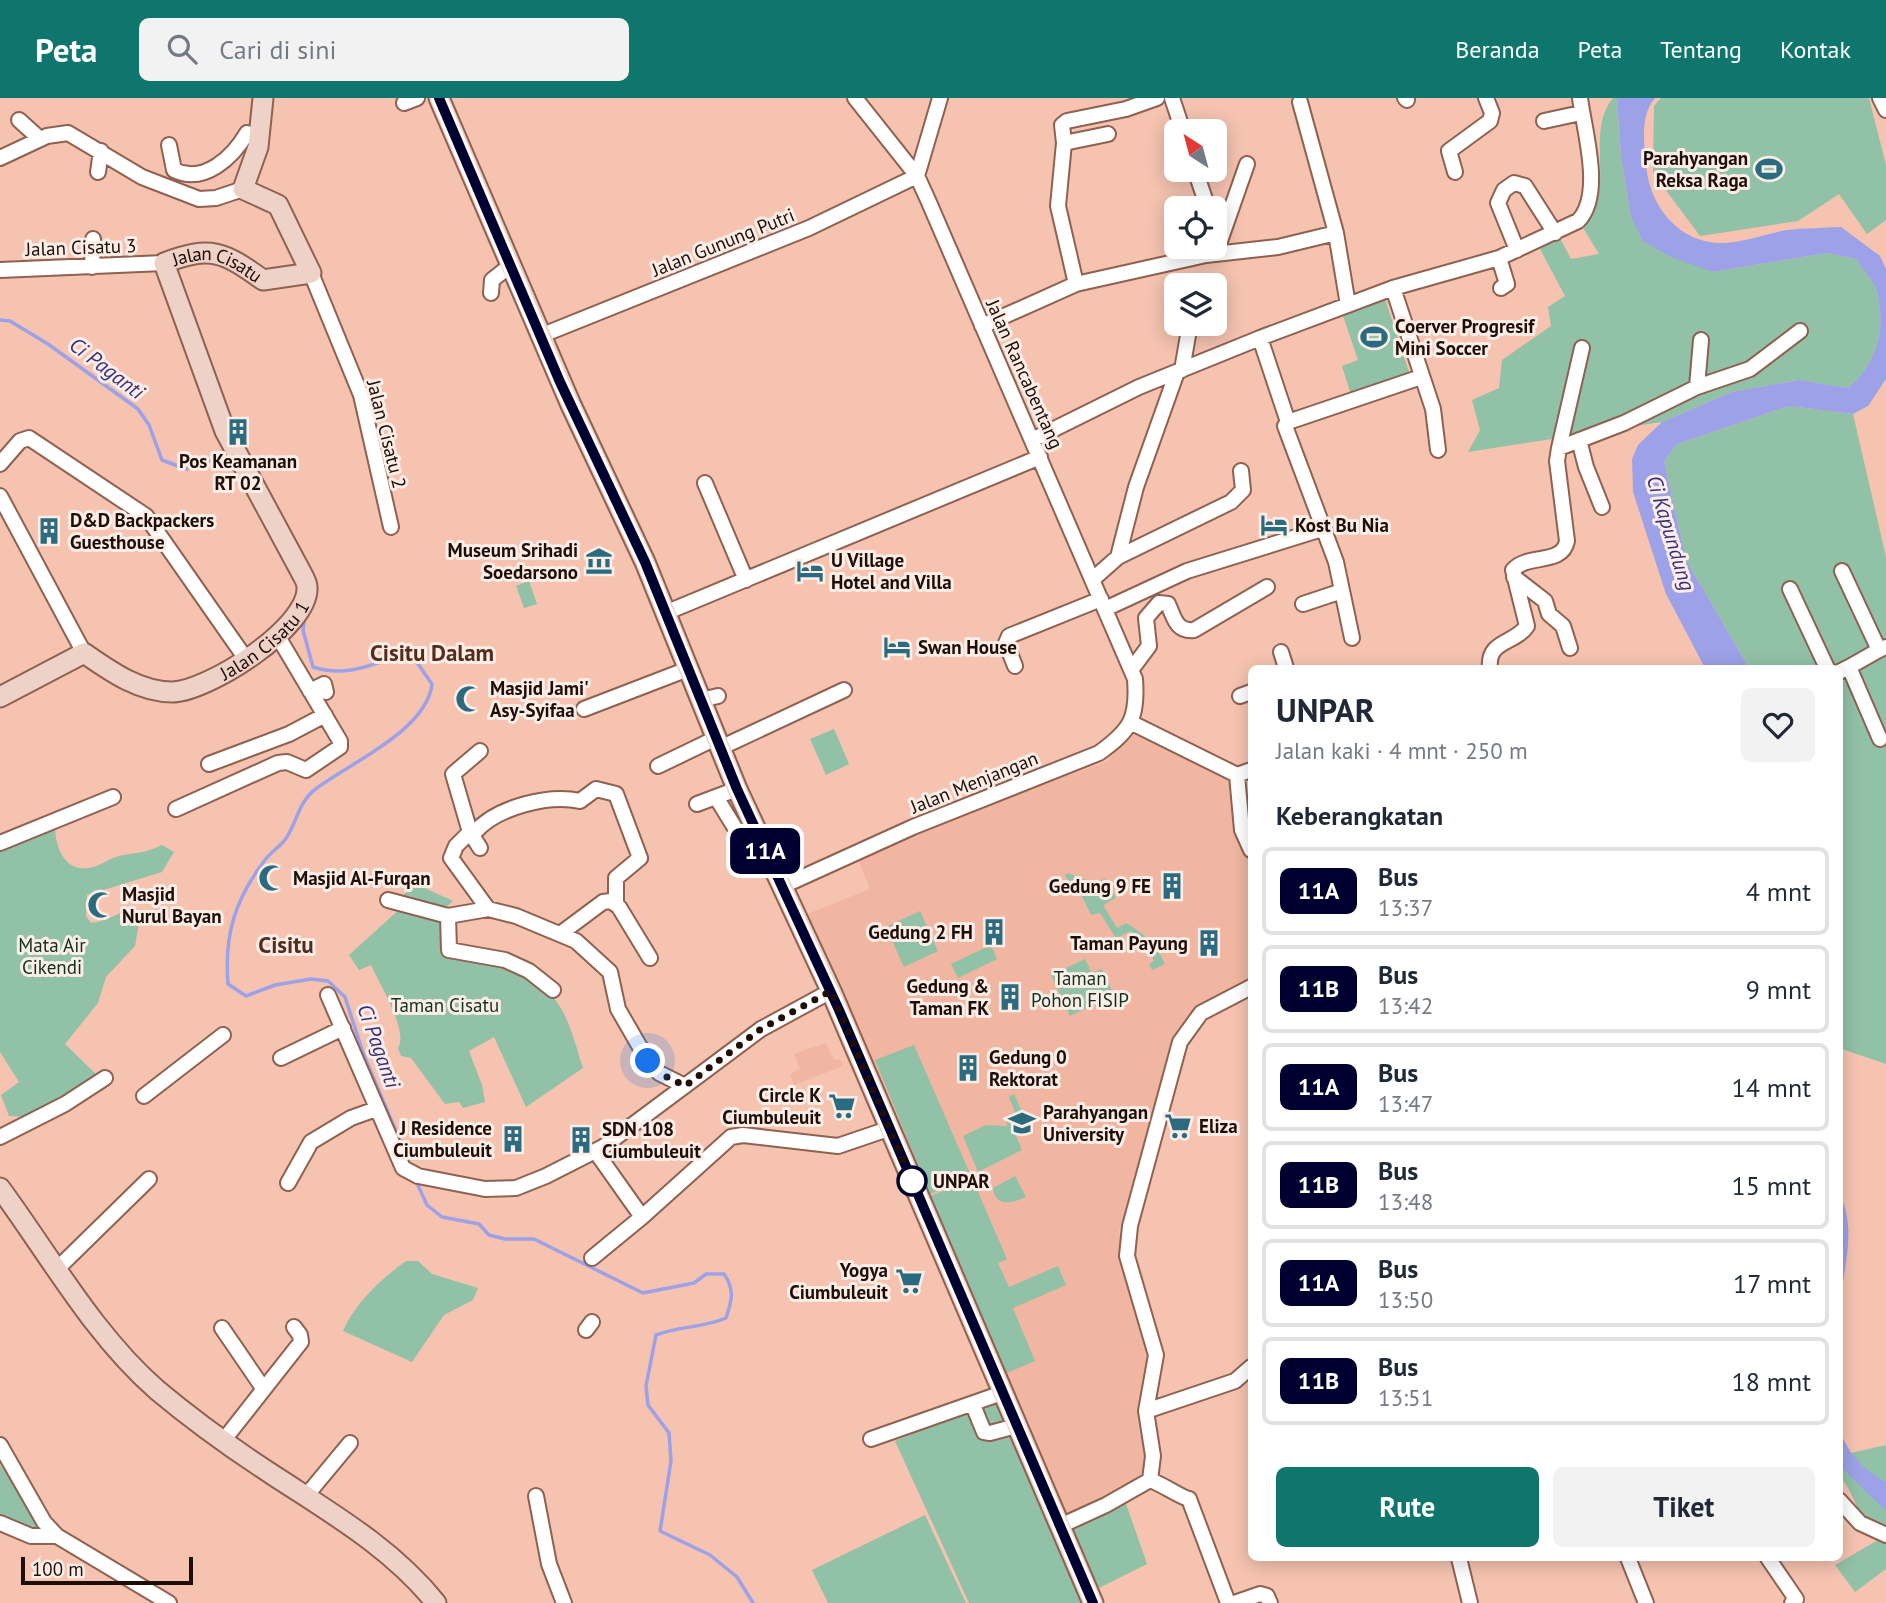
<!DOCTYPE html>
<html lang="id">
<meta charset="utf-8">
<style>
body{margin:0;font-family:"PT Sans",sans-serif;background:#f2f2f3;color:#1f2937;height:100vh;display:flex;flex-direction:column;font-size:26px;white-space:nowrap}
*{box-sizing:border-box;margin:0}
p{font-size:23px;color:#747a83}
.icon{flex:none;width:38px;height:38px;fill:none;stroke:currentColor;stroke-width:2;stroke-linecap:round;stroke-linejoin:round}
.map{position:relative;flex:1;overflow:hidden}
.side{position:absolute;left:1248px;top:567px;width:595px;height:896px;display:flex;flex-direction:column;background:#fff;border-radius:10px;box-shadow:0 4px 18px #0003}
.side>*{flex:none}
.badge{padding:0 14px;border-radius:10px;font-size:24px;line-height:46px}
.needle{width:46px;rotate:324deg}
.controls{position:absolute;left:1164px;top:21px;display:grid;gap:14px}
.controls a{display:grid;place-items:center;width:63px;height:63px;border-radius:10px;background:#fff;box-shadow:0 4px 18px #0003;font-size:35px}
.scale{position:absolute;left:21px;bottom:18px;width:172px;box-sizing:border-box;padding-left:7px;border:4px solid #1f0e08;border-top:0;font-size:19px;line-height:24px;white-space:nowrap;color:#1f0e08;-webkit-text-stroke:5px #fdede7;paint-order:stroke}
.you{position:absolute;width:35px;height:35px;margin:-18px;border:5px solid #fff;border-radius:50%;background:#1a73e8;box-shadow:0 0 0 10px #1a73e833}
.map>.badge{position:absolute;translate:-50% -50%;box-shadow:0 0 0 4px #fff}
h2{padding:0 28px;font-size:26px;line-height:63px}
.round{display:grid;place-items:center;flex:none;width:74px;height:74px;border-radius:10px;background:#f2f2f3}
.head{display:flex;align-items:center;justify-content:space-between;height:119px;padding:0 28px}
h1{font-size:33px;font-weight:700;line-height:52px}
.action{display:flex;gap:14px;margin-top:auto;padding:14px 28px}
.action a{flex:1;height:80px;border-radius:10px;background:#0f766e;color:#fff;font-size:28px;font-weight:700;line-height:80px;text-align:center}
.action a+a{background:#f2f2f3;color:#1f2937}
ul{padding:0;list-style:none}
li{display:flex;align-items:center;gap:21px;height:88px;margin:0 14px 10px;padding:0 14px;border:4px solid #e0e1e3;border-radius:10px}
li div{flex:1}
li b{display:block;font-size:26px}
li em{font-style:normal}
li .badge{min-width:77px;font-weight:700;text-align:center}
header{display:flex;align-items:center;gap:42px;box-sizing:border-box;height:98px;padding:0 35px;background:#0f766e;color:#fff}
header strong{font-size:33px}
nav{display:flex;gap:38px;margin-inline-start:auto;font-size:24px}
.search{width:490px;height:63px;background:#f2f2f3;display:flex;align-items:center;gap:18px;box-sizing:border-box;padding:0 24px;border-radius:10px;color:#747a83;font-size:26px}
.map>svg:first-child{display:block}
.built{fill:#f0b6a1}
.green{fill:#91c1a7}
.water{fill:#9da1e7}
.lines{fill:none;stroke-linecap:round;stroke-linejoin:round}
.stream{stroke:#9da1e7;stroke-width:3.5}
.street-casing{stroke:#8e6151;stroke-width:18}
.secondary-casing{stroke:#8e6151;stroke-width:23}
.street{stroke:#fff;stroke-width:14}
.secondary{stroke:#efd2c7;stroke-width:19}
.line-casing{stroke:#fff;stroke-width:16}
.line{stroke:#000030;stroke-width:10}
.walk{stroke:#1f0e08;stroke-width:7;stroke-dasharray:0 12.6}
.stop-dot{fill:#fff;stroke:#000030;stroke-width:3.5}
.labels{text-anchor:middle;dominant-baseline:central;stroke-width:6;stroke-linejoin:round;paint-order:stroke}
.poi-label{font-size:19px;font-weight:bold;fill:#1f0e08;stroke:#fdede7;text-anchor:start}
.street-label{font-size:19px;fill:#1f0e08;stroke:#fdede7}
.park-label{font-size:19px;fill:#0d3221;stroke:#fdede7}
.stop-label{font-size:19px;font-weight:bold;fill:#1f0e08;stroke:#fdede7;text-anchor:start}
.water-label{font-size:21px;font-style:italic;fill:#352f7f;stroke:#fdede7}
.quarter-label{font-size:23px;font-weight:bold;fill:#542c1e;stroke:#fdede7}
</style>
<header>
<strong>Peta</strong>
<div class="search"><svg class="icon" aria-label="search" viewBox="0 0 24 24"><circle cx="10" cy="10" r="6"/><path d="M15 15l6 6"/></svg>Cari di sini</div>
<nav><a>Beranda</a><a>Peta</a><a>Tentang</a><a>Kontak</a></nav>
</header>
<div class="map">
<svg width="1886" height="1505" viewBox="0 0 1886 1505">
<rect width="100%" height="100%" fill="#f5c3b0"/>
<path class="built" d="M1140,630L1232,682L1233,722L1240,743L1251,759V884L1196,915L1146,1047L1119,1132L1124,1173L1150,1262L1137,1321L1147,1375L1062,1425L805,817L870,791L858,761L945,721L1106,664Z
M826,945L834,962L840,961L843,968L794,987L790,976L800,971L794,956Z"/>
<path class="green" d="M1613,0H1617L1621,58L1631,119L1713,174L1827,155L1856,161C1862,171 1874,183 1877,194C1886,232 1877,265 1848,290L1797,282L1732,294L1662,324L1468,354L1480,332L1472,302L1499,290L1502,262L1551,228L1548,209L1565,198L1540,151L1559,138L1571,161L1599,156L1582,128C1619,96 1583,36 1613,0Z
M1661,0H1869L1886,67V122L1867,136L1839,96L1798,123L1700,138L1653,75L1654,8Z
M1385,201L1411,280L1352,300L1342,268L1358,262L1342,215Z
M1789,308L1853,316L1886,459V966L1839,950V570H1749L1686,462L1664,363L1677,346Z
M529,483L537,506L524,510L516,488Z
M834,631L849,666L826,677L810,641Z
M55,728C55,749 65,777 93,769C102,767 110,760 119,758C137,754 143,756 162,747L174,754L162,774L87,797L86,818L91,825C109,823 120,812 134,813L139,825L135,848L106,879L98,905L65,946L100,980L29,1019L9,1018L1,997L19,984L0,954V748Z
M1068,775L1092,784L1105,781L1116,800L1103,807L1117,830L1126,825C1145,836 1156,846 1165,866L1152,872L1149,866L1154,863L1148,848L1144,850L1131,833L1116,840L1100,815L1091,817L1077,788L1069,784L1065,777Z
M416,786L453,803L444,811L401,799Z
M402,809L444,820L442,850C484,862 541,870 563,914C572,931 577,952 583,970L526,1009L494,939L469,953L482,987L485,1004L463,1010L459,1004L445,1006L411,960L401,958L398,950C409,933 379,885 371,867L359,872L349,857Z
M920,813L938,853L904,869L886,829Z
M991,847L997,861L958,880L951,866Z
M1085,861L1092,875L1102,871L1114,897L1070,918L1051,877Z
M914,947L971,1078L930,1096L875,962Z
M1014,996L1029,1029L1016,1038L1022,1052L978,1074L963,1038L986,1027L1007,1028L1006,1019L1015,1014L1009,999Z
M1015,1078L1026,1099C1013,1105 995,1110 993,1090Z
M972,1080L1007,1161L998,1165L1009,1189L1058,1168L1066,1187L1013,1210L1035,1263L1004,1276L929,1099Z
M406,1163H418L432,1176L478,1190L473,1202L444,1217L412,1264L343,1233C355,1205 381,1181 406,1163Z
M1000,1299L1059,1433L1125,1403L1147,1466L1085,1497L1088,1505H969L895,1343Z
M1886,1347V1471L1855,1494L1835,1467L1878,1442C1858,1423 1857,1398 1839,1377V1362L1851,1355Z
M0,1367L41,1428V1431L0,1420Z
M925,1417L966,1505H828L812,1472Z"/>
<path class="water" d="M1617,0H1655C1640,17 1644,45 1646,67C1650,114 1686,152 1735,144C1752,141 1770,135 1787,132C1805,130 1823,130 1841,129L1880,158L1886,171V281L1868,308L1853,316L1789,308L1677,346L1664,363L1686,462L1749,570H1705L1666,496L1633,394L1632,361L1638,347L1662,324L1732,294L1798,282L1848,290C1877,265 1886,232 1877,194C1874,183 1862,171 1856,161L1827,155L1713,174L1671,159L1643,143L1631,119L1621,58Z
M1839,1095C1859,1133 1841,1174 1840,1214C1840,1239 1842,1262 1839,1286Z
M1839,1327C1843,1351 1865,1374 1886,1384V1413L1839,1367Z"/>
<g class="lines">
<path class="stream" d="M0,222L10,223L48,246L138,311L149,327L162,362L186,371L215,361L230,368L237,375
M305,517L303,532L313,569C347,580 373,566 406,555L416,563L432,586C427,632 350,665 317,690C297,704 297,727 284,743C278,750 270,755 265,762C235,801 224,837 228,886L246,898L275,887L311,881L328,883L345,899L363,955L411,1069
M416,1083L427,1107L442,1119L479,1126L489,1137L505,1141H534L643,1195L694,1185L706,1176H724C735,1192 732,1202 726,1220C703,1230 679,1228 656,1237L646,1288L648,1307L669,1335L671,1363L660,1433L710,1457L737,1479L753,1505"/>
<defs>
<path id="street" d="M1172,0L1183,33
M1405,0L1407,2
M1880,0L1886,12
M1300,4L1336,135L1348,207
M404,5L417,0
M19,22L40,41
M1544,23L1581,15
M1064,45L1108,36
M169,47L174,72C204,87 233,59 247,35L260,38
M0,60L47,38L68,35L142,79L199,101L216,100L243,91
M1195,72L1208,110
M98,74L101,53
M1455,74L1449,53L1490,23L1492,15L1486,0
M1175,124L1176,126
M1220,143L1247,66
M1517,152L1498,105L1504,92L1514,85L1525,88L1555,135
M1499,160L1507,186L1501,190
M92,169L93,141
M0,172L164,165
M311,175L361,297L391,429
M1076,186L1058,108L1064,45L1062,27L1067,23L1126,11L1157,0
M1393,190L1433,311L1438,352
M491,195L492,182L511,167
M982,228L1076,186L1206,157L1278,149L1336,135
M540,238L809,130L917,78L940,0
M1260,240L1288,324L1285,328L1336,464L1352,540
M1182,272L1190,226
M1697,289L1750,271L1800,233
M1288,324L1421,279
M1032,342L1139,289L1260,240L1393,190L1499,160L1578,123C1604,97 1584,32 1580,0
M1579,342L1586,369L1602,409
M1559,350L1582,250
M0,366L20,343L29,340L146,418L246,561
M705,385L746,482
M0,398L84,555
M1118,459L1136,389L1177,274
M1842,473L1879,552L1886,549
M1514,479L1545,503L1549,516L1563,528L1570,550
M1092,482L1118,459L1231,404L1243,392L1241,373
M1790,491L1827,570
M1303,506L1342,493
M1105,511L1187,473L1322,431
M665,515L1040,359
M1281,554L1286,570
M1015,568L1006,545L1009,538L1101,501
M1849,569L1879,552
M1490,570C1487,542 1515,546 1527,528L1513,472C1528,455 1562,468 1567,443L1557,363L1559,350L1624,325L1697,289L1701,242
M1131,572L1149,548L1146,520L1159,505L1168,506C1174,519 1176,534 1194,532L1267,489
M1839,574L1849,569L1880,641
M310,593L324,586L326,594
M1240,598L1251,594
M701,602L718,598
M584,611L688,571
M1132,625L1237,677L1251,672
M720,650L844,592
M480,653L453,676L470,734L456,748L451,760L488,811
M209,666L289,636L325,617
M658,668L716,640
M1237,677L1242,732L1251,752
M716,699L743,743L759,741
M697,706L737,691
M176,711L278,665L287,664L306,672L340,649V643L277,537
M470,734L480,750
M475,734C497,709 549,696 580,703L596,691L616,696L640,760L616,780V806
M0,745L113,699
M783,788L913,729L1099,655C1131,632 1138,620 1135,581L928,102L917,78L855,0
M388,802L448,818L488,811L516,818L576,843L610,874L618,911L648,963L659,975L685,988
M448,818L449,852L505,862L529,873L553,892
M560,836L603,804L611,803L619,809L650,860
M328,897L403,1070L418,1078L485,1091L516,1090L546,1078L603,1049L761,931L831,893
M281,960L343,930
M144,998L223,937
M0,1039L65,1006L105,980
M288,1085L311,1044L351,1020L376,1011
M642,1119L731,1039L743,1037L838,1048L888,1031
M592,1160L642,1119L596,1054
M56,1172L149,1081
M222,1230L263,1290
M586,1232L592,1224
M973,1307L984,1334L990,1335L1016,1328
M1146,1313L1235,1283L1251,1269
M871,1341L1002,1295
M223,1343L301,1244L300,1237L294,1229
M0,1347L44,1424L57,1438L169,1505
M1150,1382C1162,1386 1182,1400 1189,1401L1227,1502L1232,1505
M306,1398L350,1345
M536,1398L549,1466L564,1505
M1839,1402L1860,1425L1886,1437
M0,1425L31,1438H57
M1060,1428L1106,1407L1150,1382L1153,1358L1146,1313L1156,1257L1127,1158L1130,1128L1180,944L1201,915L1251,889
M1459,1460L1470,1505
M1628,1460L1646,1505
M1768,1460L1796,1501L1792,1505
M1234,1505L1260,1496L1267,1498L1270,1505"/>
<g id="secondary">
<path d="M439,0L571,307L645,464L737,691L831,893L1093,1505"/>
<path id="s1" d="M0,599L84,555C110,573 139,594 172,594C207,594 310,529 307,489C307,484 303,478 301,474L225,333L164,165C211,147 224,154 263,182L311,175L278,107L243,91L258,49L263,0"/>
<path d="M0,1090C50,1158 93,1236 157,1292C194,1323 233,1351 273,1377C331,1415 392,1450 436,1505"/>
</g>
</defs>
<use href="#street" class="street-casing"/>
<use href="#secondary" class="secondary-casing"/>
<use href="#street" class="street"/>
<use href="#secondary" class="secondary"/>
</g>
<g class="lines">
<defs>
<path id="line" d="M439,0L560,284L645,464L737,691L839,912L1093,1505"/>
</defs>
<use href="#line" class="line-casing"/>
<use href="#line" class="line"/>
<path class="walk" d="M648,963L659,975L685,988L761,931L831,893L912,1083"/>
</g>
<defs>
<symbol id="stadium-bare" viewBox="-9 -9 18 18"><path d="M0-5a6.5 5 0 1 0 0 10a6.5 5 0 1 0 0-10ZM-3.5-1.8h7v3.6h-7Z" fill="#2a6b7f" stroke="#fdede7" stroke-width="2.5" paint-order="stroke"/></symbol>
<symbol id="building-bare" viewBox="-9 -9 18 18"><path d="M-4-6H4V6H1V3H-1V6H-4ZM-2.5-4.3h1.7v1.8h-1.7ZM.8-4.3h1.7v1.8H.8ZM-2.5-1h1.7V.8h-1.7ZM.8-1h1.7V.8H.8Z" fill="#2a6b7f" stroke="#fdede7" stroke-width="2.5" paint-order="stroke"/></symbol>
<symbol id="hotel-bare" viewBox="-9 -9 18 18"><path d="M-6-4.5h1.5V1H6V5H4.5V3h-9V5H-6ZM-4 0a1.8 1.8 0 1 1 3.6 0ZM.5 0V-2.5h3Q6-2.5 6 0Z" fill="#2a6b7f" stroke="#fdede7" stroke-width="2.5" paint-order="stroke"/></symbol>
<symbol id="museum-bare" viewBox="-9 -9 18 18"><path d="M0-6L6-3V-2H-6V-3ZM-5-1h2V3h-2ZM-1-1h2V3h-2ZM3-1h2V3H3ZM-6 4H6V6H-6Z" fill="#2a6b7f" stroke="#fdede7" stroke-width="2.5" paint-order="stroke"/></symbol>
<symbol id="mosque-bare" viewBox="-9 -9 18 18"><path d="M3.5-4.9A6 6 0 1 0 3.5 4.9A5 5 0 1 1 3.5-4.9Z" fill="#2a6b7f" stroke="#fdede7" stroke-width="2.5" paint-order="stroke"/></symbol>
<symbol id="supermarket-bare" viewBox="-9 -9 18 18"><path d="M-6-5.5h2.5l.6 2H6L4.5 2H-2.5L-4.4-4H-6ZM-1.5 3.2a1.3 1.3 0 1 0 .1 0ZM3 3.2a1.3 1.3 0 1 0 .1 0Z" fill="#2a6b7f" stroke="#fdede7" stroke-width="2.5" paint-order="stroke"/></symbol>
<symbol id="university-bare" viewBox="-9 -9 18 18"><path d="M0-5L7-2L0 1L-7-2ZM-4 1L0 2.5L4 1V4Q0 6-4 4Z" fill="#2a6b7f" stroke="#fdede7" stroke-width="2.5" paint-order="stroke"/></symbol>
</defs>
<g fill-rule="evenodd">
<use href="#stadium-bare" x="1750" y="52" width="38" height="38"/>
<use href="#stadium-bare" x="1355" y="220" width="38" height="38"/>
<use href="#building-bare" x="219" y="315" width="38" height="38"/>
<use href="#hotel-bare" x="1255" y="408" width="38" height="38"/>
<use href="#building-bare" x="30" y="414" width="38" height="38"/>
<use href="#museum-bare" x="580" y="444" width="38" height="38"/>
<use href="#hotel-bare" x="791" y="454" width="38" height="38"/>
<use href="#hotel-bare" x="878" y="530" width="38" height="38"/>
<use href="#mosque-bare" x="450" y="582" width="38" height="38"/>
<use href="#mosque-bare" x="253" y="761" width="38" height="38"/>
<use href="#building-bare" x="1153" y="769" width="38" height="38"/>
<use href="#mosque-bare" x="82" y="788" width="38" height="38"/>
<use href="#building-bare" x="975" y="815" width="38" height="38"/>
<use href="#building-bare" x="1190" y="826" width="38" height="38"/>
<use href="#building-bare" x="991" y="880" width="38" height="38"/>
<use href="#building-bare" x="949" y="951" width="38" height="38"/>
<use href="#supermarket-bare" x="823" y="989" width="38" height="38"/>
<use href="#university-bare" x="1003" y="1006" width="38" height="38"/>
<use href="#supermarket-bare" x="1159" y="1009" width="38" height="38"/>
<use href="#building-bare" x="494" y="1022" width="38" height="38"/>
<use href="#building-bare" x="562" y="1023" width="38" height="38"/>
<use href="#supermarket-bare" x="890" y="1164" width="38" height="38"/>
</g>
<circle class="stop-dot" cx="912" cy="1083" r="14"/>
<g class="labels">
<g class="poi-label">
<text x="1748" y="60" text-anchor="end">Parahyangan<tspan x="1748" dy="22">Reksa Raga</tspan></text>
<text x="1395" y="228">Coerver Progresif<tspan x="1395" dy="22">Mini Soccer</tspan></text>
<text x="238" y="363" text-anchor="middle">Pos Keamanan<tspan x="238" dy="22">RT 02</tspan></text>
<text x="70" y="422">D&amp;D Backpackers<tspan x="70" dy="22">Guesthouse</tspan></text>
<text x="1295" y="427">Kost Bu Nia</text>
<text x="578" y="452" text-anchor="end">Museum Srihadi<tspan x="578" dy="22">Soedarsono</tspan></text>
<text x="831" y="462">U Village<tspan x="831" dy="22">Hotel and Villa</tspan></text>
<text x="918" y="549">Swan House</text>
<text x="490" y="590">Masjid Jami'<tspan x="490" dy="22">Asy-Syifaa</tspan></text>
<text x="293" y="780">Masjid Al-Furqan</text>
<text x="1151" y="788" text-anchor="end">Gedung 9 FE</text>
<text x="122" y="796">Masjid<tspan x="122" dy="22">Nurul Bayan</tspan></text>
<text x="973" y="834" text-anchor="end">Gedung 2 FH</text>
<text x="1188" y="845" text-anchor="end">Taman Payung</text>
<text x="989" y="888" text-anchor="end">Gedung &amp;<tspan x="989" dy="22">Taman FK</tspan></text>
<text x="989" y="959">Gedung 0<tspan x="989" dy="22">Rektorat</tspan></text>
<text x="821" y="997" text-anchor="end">Circle K<tspan x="821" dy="22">Ciumbuleuit</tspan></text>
<text x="1043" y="1014">Parahyangan<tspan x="1043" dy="22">University</tspan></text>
<text x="1199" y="1028">Eliza</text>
<text x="492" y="1030" text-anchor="end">J Residence<tspan x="492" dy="22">Ciumbuleuit</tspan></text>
<text x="602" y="1031">SDN 108<tspan x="602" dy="22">Ciumbuleuit</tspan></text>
<text x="888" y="1172" text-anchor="end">Yogya<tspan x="888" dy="22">Ciumbuleuit</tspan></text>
</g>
<g class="street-label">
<text transform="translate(723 144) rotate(-22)">Jalan Gunung Putri</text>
<text transform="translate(81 149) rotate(-2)">Jalan Cisatu 3</text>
<text stroke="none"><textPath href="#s1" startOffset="784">Jalan Cisatu</textPath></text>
<text transform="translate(1025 276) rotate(66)">Jalan Rancabentang</text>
<text transform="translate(387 336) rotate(76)">Jalan Cisatu 2</text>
<text stroke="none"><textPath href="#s1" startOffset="301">Jalan Cisatu 1</textPath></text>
<text transform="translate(974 684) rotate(-22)">Jalan Menjangan</text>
</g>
<g class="park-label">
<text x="52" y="847">Mata Air<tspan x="52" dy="22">Cikendi</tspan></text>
<text x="1080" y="880">Taman<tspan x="1080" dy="22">Pohon FISIP</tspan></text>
<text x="445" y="907">Taman Cisatu</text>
</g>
<g class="stop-label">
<text x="933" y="1083">UNPAR</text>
</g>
<g class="water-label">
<text transform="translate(107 270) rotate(37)">Ci Paganti</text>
<text transform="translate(1671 435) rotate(73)">Ci Kapundung</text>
<text transform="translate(379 948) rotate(70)">Ci Paganti</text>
</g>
<g class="quarter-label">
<text x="432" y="554">Cisitu Dalam</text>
<text x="286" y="846">Cisitu</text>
</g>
</g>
</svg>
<div class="controls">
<a><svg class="needle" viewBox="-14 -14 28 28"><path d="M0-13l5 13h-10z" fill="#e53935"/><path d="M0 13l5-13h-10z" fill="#747a83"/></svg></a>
<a><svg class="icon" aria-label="locate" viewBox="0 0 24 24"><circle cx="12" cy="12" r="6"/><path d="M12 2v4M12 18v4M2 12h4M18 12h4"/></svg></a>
<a><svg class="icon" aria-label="layers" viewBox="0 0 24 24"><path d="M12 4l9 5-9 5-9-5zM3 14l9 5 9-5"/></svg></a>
</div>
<div class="scale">100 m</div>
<div class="you" style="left:648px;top:963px"></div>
<b class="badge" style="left:765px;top:753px;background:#000030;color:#fff">11A</b>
<section class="side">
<div class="head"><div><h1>UNPAR</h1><p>Jalan kaki · 4 mnt · 250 m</p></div><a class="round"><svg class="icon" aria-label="heart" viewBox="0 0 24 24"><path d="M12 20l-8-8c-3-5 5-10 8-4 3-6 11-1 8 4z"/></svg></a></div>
<h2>Keberangkatan</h2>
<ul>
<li><span class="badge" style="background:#000030;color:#fff">11A</span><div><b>Bus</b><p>13:37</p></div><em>4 mnt</em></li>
<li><span class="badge" style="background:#000030;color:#fff">11B</span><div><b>Bus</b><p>13:42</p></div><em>9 mnt</em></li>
<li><span class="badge" style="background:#000030;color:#fff">11A</span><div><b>Bus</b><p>13:47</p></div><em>14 mnt</em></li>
<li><span class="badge" style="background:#000030;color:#fff">11B</span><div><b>Bus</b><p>13:48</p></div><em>15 mnt</em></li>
<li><span class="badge" style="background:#000030;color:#fff">11A</span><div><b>Bus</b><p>13:50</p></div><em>17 mnt</em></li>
<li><span class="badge" style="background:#000030;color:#fff">11B</span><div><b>Bus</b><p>13:51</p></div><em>18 mnt</em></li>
</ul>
<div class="action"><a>Rute</a><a>Tiket</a></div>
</section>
</div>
